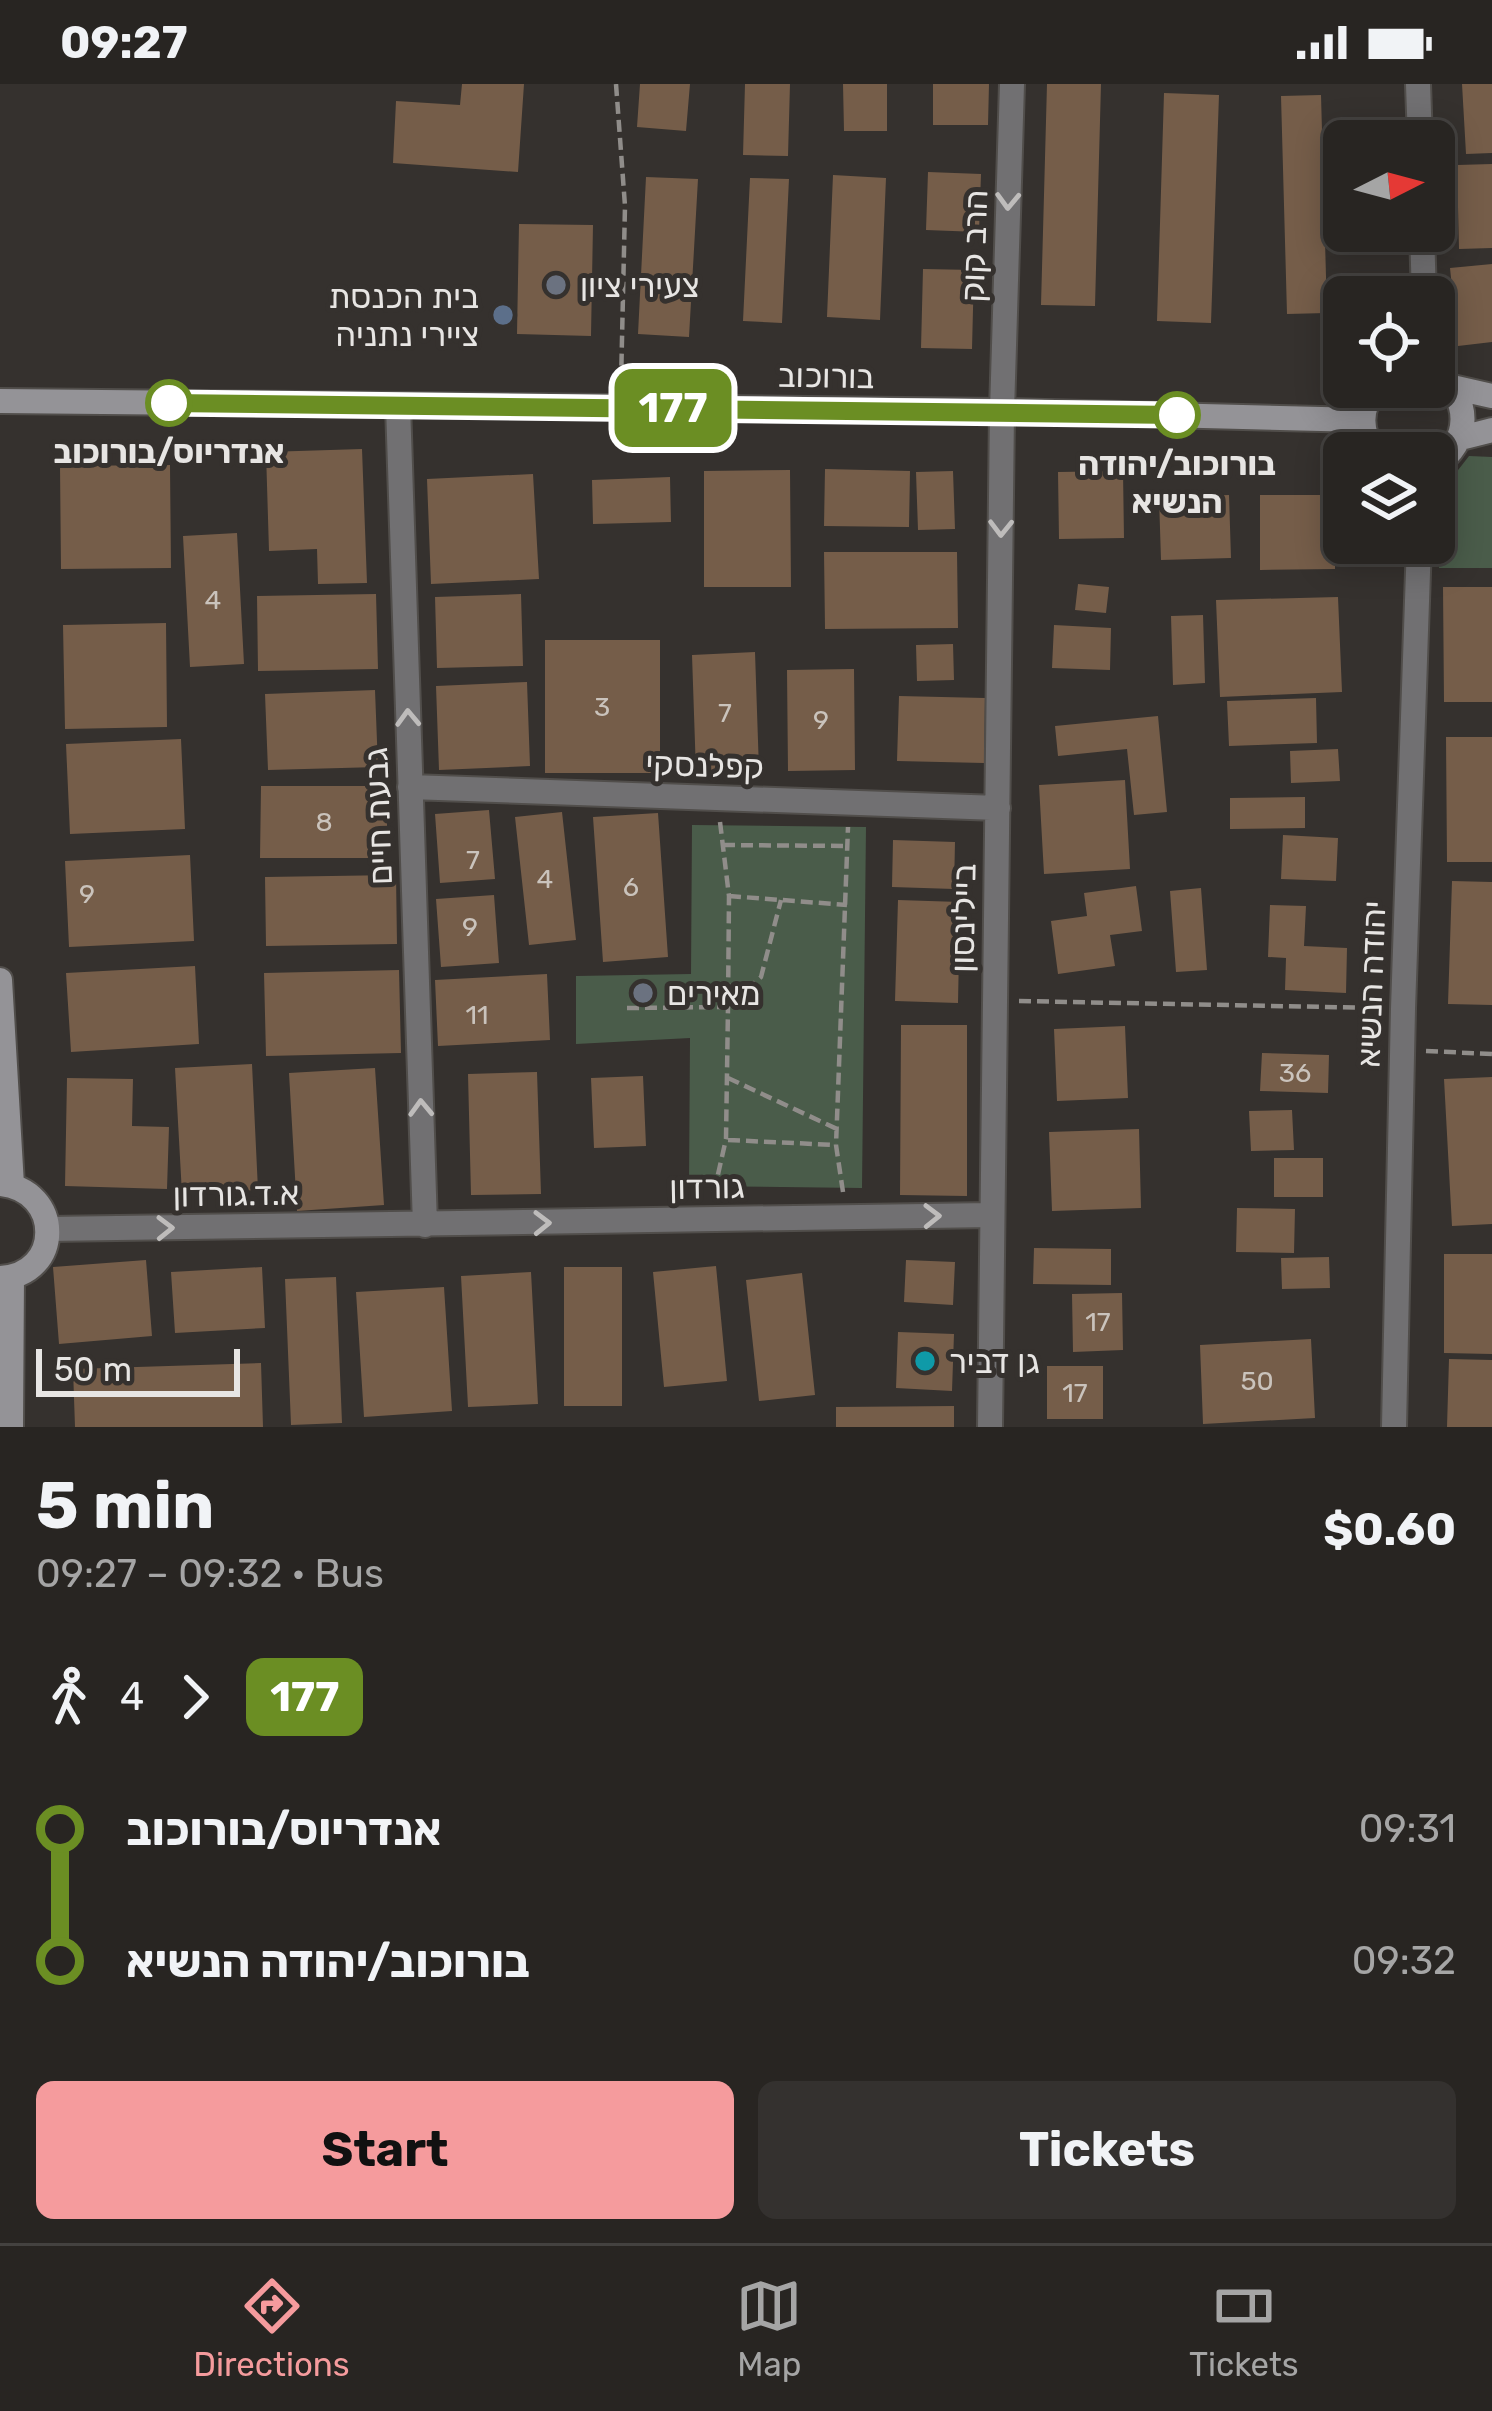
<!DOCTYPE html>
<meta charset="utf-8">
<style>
body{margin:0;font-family:Rubik,"Noto Sans Hebrew",sans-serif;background:#34312f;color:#f1f3f6;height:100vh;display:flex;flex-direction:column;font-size:45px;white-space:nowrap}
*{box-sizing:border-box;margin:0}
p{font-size:39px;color:#a5a5a5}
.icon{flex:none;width:66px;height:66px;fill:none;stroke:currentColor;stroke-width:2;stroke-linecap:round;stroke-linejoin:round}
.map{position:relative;height:1343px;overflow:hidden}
.side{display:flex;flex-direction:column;background:#282522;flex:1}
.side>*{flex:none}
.badge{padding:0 24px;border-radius:18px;font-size:42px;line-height:78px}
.needle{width:78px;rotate:84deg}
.buttons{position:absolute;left:1323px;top:36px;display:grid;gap:24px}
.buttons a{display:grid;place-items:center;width:132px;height:132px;border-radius:18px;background:#282522;box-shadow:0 6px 30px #0003,0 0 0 3px #444240;font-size:60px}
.scale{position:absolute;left:36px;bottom:30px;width:204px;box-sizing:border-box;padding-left:12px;border:6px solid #e7e5e3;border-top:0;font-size:33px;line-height:42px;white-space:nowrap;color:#e7e5e3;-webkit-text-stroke:9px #35312e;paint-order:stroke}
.map>.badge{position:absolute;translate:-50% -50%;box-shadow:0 0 0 6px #fff}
.legs{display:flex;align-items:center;gap:18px;height:132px;padding:0 36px;font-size:39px}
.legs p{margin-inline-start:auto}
.summary{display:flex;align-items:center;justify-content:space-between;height:204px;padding:0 36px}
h1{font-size:66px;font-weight:700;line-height:90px}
.primary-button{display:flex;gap:24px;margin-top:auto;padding:24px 36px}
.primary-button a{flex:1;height:138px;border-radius:18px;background:#f59b9d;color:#111;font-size:48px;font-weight:700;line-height:138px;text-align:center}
.primary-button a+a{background:#34312f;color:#f1f3f6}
ul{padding:0 36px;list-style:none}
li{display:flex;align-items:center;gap:42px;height:132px;font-size:45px}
li i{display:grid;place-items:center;width:18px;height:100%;margin:0 15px;background:currentColor}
li i::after{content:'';width:30px;height:30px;margin:-15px;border:9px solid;border-radius:50%;background:#282522}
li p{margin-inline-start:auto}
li:first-child i{background:linear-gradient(#0000 50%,currentColor 0)}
li:last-child i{background:linear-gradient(currentColor 50%,#0000 0)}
.status{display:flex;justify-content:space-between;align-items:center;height:84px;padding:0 60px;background:#282522;direction:ltr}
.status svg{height:33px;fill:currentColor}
.dock{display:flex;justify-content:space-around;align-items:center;height:168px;border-top:3px solid #444240;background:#282522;font-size:33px;color:#a5a5a5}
.dock a{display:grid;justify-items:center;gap:6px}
.dock .selected{color:#f59b9d}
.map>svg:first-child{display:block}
.green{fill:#4a5c4a}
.building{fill:#755d49}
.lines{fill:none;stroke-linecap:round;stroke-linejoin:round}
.street-casing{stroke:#514e4b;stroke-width:28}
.secondary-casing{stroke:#514e4b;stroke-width:28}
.path{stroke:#908d8a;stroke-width:4.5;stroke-dasharray:12 6;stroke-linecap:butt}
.street{stroke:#717072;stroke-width:24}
.secondary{stroke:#949397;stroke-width:24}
.oneway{stroke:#bebcbb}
.line-1-casing{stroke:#fff;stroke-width:27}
.line-1{stroke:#6b8e23;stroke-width:18}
.worship-dot{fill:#6b7280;stroke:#35312e;stroke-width:4.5}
.service-dot{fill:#5c6f8a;stroke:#35312e;stroke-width:4.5}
.stop-1-dot{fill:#fff;stroke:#6b8e23;stroke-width:6}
.culture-dot{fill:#0f9aa8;stroke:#35312e;stroke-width:4.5}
.labels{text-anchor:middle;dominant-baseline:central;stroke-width:10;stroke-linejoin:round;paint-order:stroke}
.number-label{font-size:27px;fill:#cac3bc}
.street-label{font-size:33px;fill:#e7e5e3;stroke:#35312e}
.poi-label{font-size:33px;fill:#e7e5e3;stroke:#35312e;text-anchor:start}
.stop-label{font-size:33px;font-weight:bold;fill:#e7e5e3;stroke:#35312e}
</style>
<div class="status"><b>09:27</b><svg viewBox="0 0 49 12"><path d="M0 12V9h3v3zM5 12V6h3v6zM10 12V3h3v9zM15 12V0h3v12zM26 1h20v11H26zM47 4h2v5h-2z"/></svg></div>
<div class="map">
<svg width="1492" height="1343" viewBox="0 0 1492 1343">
<rect width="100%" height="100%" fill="#35312e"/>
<path class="green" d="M1469,372L1492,373V484H1439L1441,408Z
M692,741L866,743L862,1104L689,1102L690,954L576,960V892L691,890Z"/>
<path class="building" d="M462,0H524L518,88L393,79L396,17L460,21Z
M640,0H690L686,47L637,43Z
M745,0H790L788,72L743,71Z
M843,0H887V47H844Z
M933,0H989L988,41H933Z
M1047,0H1101L1095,222L1041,221Z
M1462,0H1492V69L1466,70Z
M1164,9L1219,11L1211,239L1157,237Z
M1321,11L1327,229L1287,230L1281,12Z
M1492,80V164L1459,165L1457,81Z
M928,88L981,90L979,148L926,146Z
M833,91L886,94L880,236L827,233Z
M646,93L698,95L689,253L638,250Z
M750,94L789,95L782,239L743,237Z
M519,140L593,141L591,252L517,250Z
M1492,180V258L1458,262L1450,184Z
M923,185L974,186L972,265L921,264Z
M362,365L367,499L318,500L317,465L269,467L266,368Z
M170,381L171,484L61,485L60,382Z
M825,385L910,387L909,443L824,442Z
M790,386L791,503H704V387Z
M953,387L955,445L918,446L916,388Z
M1123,387L1124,454L1059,455L1058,388Z
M533,390L539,495L431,500L427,395Z
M670,393L671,438L593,440L592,396Z
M1229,411L1231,474L1161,476L1159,413Z
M1260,411H1335V485L1260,486Z
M237,449L244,580L190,583L183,452Z
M824,468H957L958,544L825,545Z
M1078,500L1109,503L1106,529L1075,526Z
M1443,503H1492V618H1444Z
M376,510L378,585L258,587L257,512Z
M521,510L523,582L437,584L435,513Z
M1338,513L1342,608L1220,613L1216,516Z
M1203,531L1205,599L1173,601L1171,532Z
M166,539L167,643L65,645L63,541Z
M1054,541L1111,544L1110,586L1052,584Z
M545,556H660V689H545Z
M953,560L954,596L917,597L916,561Z
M755,568L759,686L696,689L692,571Z
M854,585L855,686L788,687L787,586Z
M527,598L530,682L439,686L436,602Z
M375,606L378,683L268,686L265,610Z
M899,612L985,614L984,679L897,677Z
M1316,614L1317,659L1229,662L1227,617Z
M1158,632L1167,728L1134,731L1127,665L1058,672L1055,642Z
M1446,653H1492V778H1447Z
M181,655L185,745L70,750L66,660Z
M1338,665L1340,697L1291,699L1290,667Z
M1125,696L1130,785L1044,790L1039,701Z
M261,702H387V774H260Z
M1305,713V744L1230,745V714Z
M489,726L495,795L440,799L435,730Z
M562,728L576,856L529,861L515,733Z
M658,729L668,873L603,878L593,733Z
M1283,751L1338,754L1336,797L1281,795Z
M893,756L955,758L954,805L892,803Z
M190,771L194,857L69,863L65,777Z
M396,791L397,860L266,862L265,793Z
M1452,797L1492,798V921L1448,920Z
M1136,802L1142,847L1110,851L1115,882L1058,890L1051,837L1087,832L1084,809Z
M1201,804L1207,886L1176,888L1170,807Z
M494,811L499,879L441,883L436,815Z
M898,816L960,818L958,919L895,917Z
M1270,821L1306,822L1304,862L1347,864L1346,909L1285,906L1286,874L1268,873Z
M195,882L199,960L71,968L66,889Z
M399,886L401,969L266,972L264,889Z
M547,890L550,956L438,962L435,896Z
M901,941H967V1112L900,1111Z
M1125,942L1128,1014L1057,1017L1054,945Z
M1262,969L1329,971L1328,1009L1260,1007Z
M252,980L258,1106L182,1110L175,984Z
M375,984L384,1121L297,1127L289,989Z
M537,988L541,1110L471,1111L468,990Z
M643,992L646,1062L594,1064L591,994Z
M1492,993V1140L1452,1142L1444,995Z
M67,994L133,995L132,1042L169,1043L167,1105L65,1102Z
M1292,1026L1294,1066L1251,1067L1249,1027Z
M1139,1045L1141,1124L1052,1127L1049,1048Z
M1274,1074H1323V1113H1274Z
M1237,1124L1295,1125L1294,1169L1236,1168Z
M1034,1164L1111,1165V1201L1033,1200Z
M1444,1170H1492V1270L1444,1269Z
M1329,1173L1330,1204L1282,1205L1281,1174Z
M146,1176L152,1252L59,1260L53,1183Z
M906,1176L955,1178L953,1221L904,1218Z
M716,1182L727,1297L664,1303L653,1188Z
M262,1183L265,1244L175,1249L171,1188Z
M564,1183H622V1322H564Z
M531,1188L538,1320L468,1323L461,1192Z
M802,1189L815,1311L759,1317L746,1196Z
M336,1193L342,1339L291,1341L285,1195Z
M444,1203L452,1327L364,1333L356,1208Z
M1122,1209L1123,1266L1073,1268L1072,1210Z
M898,1248L954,1250L952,1307L896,1304Z
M1311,1255L1315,1334L1203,1340L1200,1261Z
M1449,1275L1492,1276V1343H1447Z
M261,1279L263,1343H75L73,1285Z
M1047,1282H1103V1335H1047Z
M954,1322V1343H836V1323Z"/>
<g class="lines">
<defs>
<path id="street" d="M1418,0L1420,57
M1422,147L1424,213
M398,321L425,1141
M410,703L998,724
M48,1145L991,1131
M990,1343L1002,327L1012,0
M1394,1343L1403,925L1419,459"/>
<path id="secondary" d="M1434,290C1473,312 1471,359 1434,382
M1452,303L1492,312
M0,317L1002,327L1362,336
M1461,354L1492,346
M1375,369C1359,347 1360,325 1375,303
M0,896L12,1101
M0,1100C63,1106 63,1191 0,1194
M11,1343L12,1193"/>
</defs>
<use href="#street" class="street-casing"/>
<use href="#secondary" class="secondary-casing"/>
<path class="path" d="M616,0L625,122L621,300
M723,761L849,762
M729,812L847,821
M1019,917L1379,924
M627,924L728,923L761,893L781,816
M1426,967L1492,970
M728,994L837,1045
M728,1056L836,1061
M714,1108L726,1055L728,923L729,812L720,738
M843,1108L836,1061L848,743"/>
<use href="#street" class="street"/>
<use href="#secondary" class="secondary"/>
</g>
<defs><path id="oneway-chevron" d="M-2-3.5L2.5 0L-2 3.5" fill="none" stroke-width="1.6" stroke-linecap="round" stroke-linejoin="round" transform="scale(3)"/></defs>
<g class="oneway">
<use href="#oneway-chevron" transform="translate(1008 117) rotate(92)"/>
<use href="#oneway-chevron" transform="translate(1001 444) rotate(91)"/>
<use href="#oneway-chevron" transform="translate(408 634) rotate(-92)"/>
<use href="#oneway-chevron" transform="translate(421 1024) rotate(-92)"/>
<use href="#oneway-chevron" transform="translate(932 1132) rotate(-1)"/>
<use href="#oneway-chevron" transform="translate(542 1139) rotate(-1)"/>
<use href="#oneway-chevron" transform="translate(165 1144) rotate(-1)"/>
</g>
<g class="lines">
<defs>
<path id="line-1" d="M169,319L1177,331"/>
</defs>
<use href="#line-1" class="line-1-casing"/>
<use href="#line-1" class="line-1"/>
</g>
<g class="worship-dot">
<circle cx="556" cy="201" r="12"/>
<circle cx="643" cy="909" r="12"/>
</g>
<circle class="service-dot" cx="503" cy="231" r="12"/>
<g class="stop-1-dot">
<circle cx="169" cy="319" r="21"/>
<circle cx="1177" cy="331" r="21"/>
</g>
<circle class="culture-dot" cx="925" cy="1277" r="12"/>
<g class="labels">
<g class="number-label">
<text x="213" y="516">4</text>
<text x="602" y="623">3</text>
<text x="725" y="629">7</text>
<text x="821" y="636">9</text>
<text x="324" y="738">8</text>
<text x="473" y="776">7</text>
<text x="545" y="795">4</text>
<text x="631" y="803">6</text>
<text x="87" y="810">9</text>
<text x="470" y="843">9</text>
<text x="477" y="931">11</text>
<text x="1295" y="989">36</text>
<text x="1098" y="1238">17</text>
<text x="1257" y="1297">50</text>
<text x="1075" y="1309">17</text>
</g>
<g class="street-label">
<text transform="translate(974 162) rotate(-88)">הרב קוק</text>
<text transform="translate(826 292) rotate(1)">בורוכוב</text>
<text transform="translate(705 681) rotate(2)">קפלנסקי</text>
<text transform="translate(378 732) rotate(-92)">גבעת חיים</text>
<text transform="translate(963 834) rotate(-89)">ביילינסון</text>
<text transform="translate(1371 900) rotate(-88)">יהודה הנשיא</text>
<text transform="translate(707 1103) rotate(-1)">גורדון</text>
<text transform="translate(236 1110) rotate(-1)">א.ד.גורדון</text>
</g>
<g class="poi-label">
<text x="580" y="201">צעירי ציון</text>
<text x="479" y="212" text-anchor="end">בית הכנסת<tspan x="479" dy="38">ציירי נתניה</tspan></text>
<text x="667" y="909">מאירים</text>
<text x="949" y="1277">גן דביר</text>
</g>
<g class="stop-label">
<text x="169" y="367">אנדריוס/בורוכוב</text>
<text x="1177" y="379">בורוכוב/יהודה<tspan x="1177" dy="38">הנשיא</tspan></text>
</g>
</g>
</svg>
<div class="buttons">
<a><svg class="needle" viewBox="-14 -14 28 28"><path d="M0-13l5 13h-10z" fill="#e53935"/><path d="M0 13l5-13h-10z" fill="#a5a5a5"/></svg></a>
<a><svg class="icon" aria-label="locate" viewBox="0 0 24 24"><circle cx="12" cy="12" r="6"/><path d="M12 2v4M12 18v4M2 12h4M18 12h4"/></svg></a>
<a><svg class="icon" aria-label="layers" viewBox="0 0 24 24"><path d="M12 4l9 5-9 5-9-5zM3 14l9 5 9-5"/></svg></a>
</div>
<div class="scale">50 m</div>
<b class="badge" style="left:673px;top:324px;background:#6b8e23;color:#fff">177</b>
</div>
<section class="side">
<div class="summary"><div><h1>5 min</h1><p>09:27 – 09:32 · Bus</p></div><b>$0.60</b></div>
<div class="legs"><svg class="icon" aria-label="walk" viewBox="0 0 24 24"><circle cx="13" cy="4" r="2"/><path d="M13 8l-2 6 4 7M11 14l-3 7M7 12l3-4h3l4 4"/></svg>4<svg class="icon" aria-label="forward" viewBox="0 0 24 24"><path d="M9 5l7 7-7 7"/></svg><b class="badge" style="background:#6b8e23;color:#fff">177</b></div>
<ul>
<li><i style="color:#6b8e23"></i><b>אנדריוס/בורוכוב</b><p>09:31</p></li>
<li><i style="color:#6b8e23"></i><b>בורוכוב/יהודה הנשיא</b><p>09:32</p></li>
</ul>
<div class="primary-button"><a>Start</a><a>Tickets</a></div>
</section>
<nav class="dock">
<a class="selected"><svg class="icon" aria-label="directions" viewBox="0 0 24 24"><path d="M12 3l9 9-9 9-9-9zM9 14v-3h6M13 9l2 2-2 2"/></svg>Directions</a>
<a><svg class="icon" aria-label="map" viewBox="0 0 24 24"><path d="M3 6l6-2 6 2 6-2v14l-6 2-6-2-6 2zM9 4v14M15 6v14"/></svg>Map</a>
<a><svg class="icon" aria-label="tickets" viewBox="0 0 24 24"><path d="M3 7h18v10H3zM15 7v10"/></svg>Tickets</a>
</nav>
